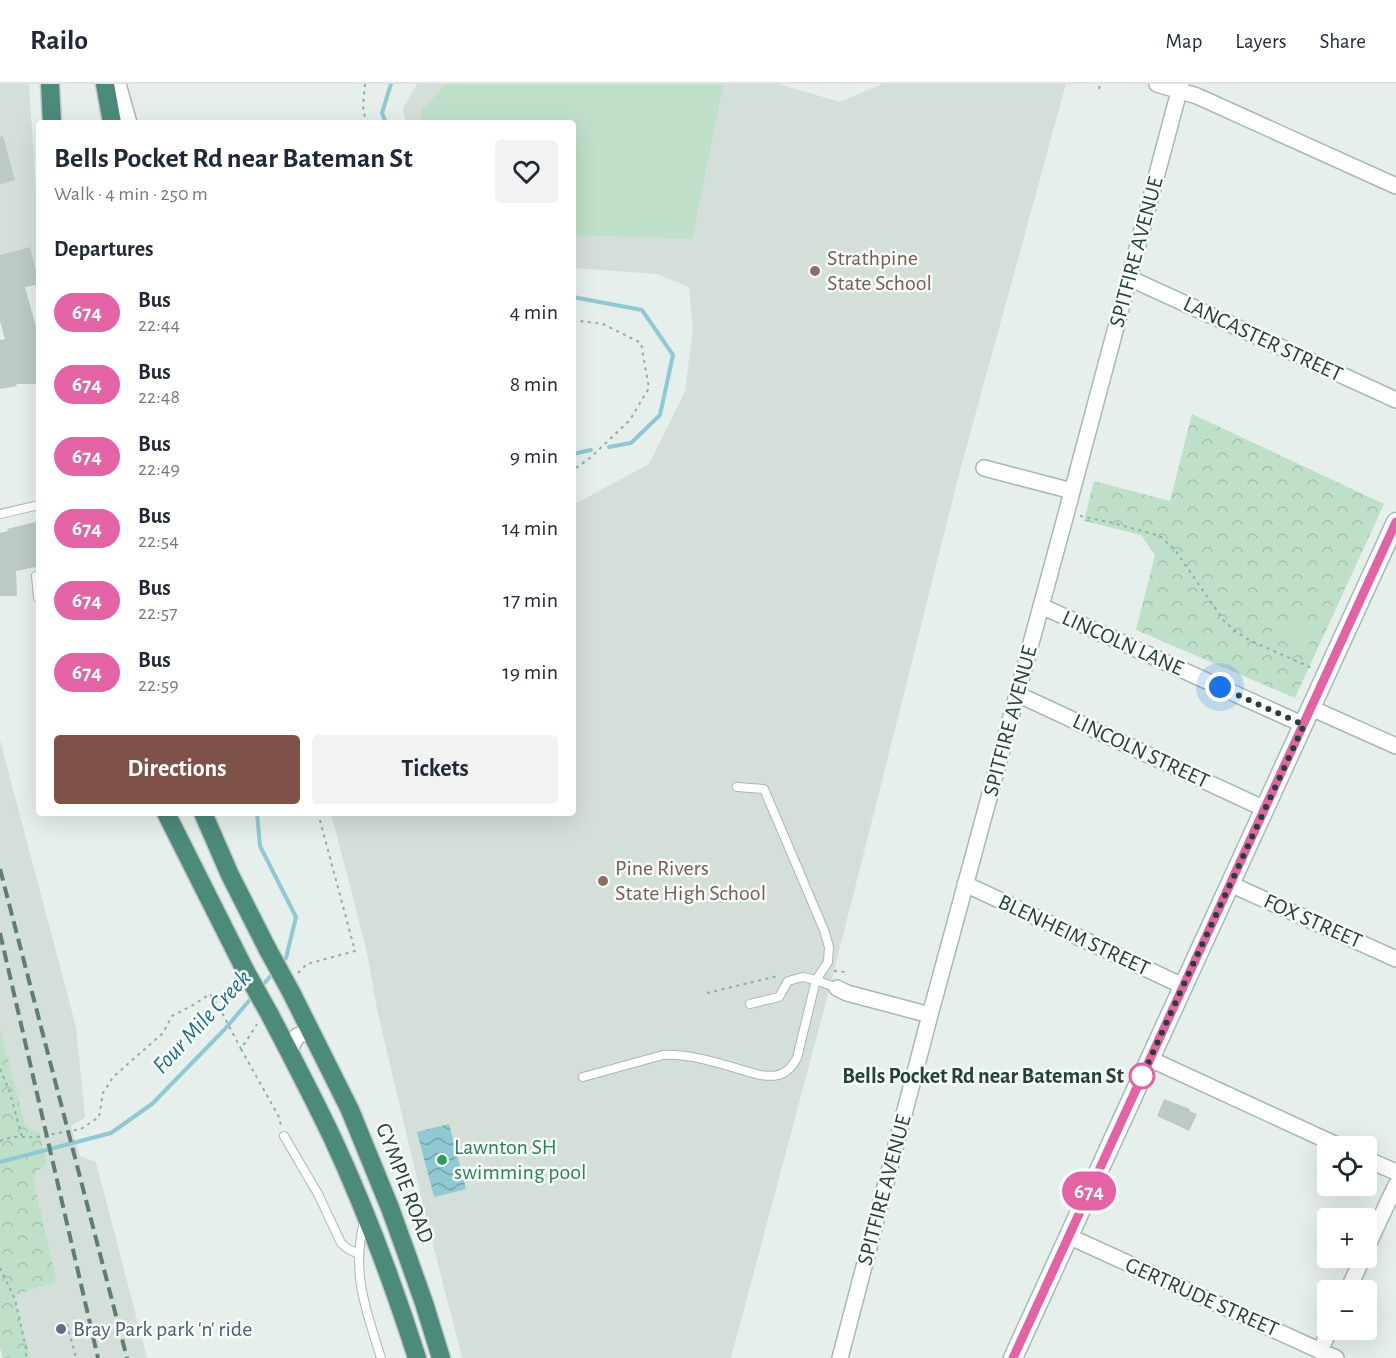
<!DOCTYPE html>
<meta charset="utf-8">
<style>
body{margin:0;font-family:"Alegreya Sans",sans-serif;background:#f2f2f3;color:#1f2937;height:100vh;display:flex;flex-direction:column;font-size:22px;white-space:nowrap}
*{box-sizing:border-box;margin:0}
p{font-size:20px;color:#747a83}
.icon{flex:none;width:33px;height:33px;fill:none;stroke:currentColor;stroke-width:2;stroke-linecap:round;stroke-linejoin:round}
.map{position:relative;flex:1;overflow:hidden}
.panel{position:absolute;left:36px;top:36px;width:540px;height:696px;display:flex;flex-direction:column;background:#fff;border-radius:6px;box-shadow:0 6px 24px #0002}
.panel>*{flex:none}
.badge{padding:0 12px;border-radius:20px;font-size:21px;line-height:39px}
.controls{position:absolute;left:1317px;top:1052px;display:grid;gap:12px}
.controls a{display:grid;place-items:center;width:60px;height:60px;border-radius:6px;background:#fff;box-shadow:0 6px 24px #0002;font-size:30px}
.you{position:absolute;width:30px;height:30px;margin:-15px;border:4px solid #fff;border-radius:50%;background:#1a73e8;box-shadow:0 0 0 9px #1a73e833}
.map>.badge{position:absolute;translate:-50% -50%;box-shadow:0 0 0 3px #fff}
h2{padding:0 18px;font-size:22px;line-height:54px}
.round{display:grid;place-items:center;flex:none;width:63px;height:63px;border-radius:6px;background:#f2f2f3}
.headline{display:flex;align-items:center;justify-content:space-between;height:102px;padding:0 18px}
h1{font-size:28px;font-weight:700;line-height:45px}
.primary-button{display:flex;gap:12px;margin-top:auto;padding:12px 18px}
.primary-button a{flex:1;height:69px;border-radius:6px;background:#7f5249;color:#fff;font-size:24px;font-weight:700;line-height:69px;text-align:center}
.primary-button a+a{background:#f2f2f3;color:#1f2937}
ul{padding:0;list-style:none}
li{display:flex;align-items:center;gap:18px;height:72px;padding:0 18px}
li div{flex:1}
li b{display:block;font-size:22px}
li em{font-style:normal}
li .badge{min-width:66px;font-weight:700;text-align:center}
header{display:flex;align-items:center;gap:36px;box-sizing:border-box;height:84px;padding:0 30px;background:#fff;border-bottom:2px solid #e0e1e3}
header strong{font-size:28px}
nav{display:flex;gap:33px;margin-inline-start:auto;font-size:21px}
.map>svg:first-child{display:block}
.built{fill:#d4dfda}
.park{fill:url(#park-crowns)}
.pitch{fill:#bfe0c8}
.water{fill:url(#water-waves)}
.lines{fill:none;stroke-linecap:round;stroke-linejoin:round}
.stream{stroke:#8ec9d4;stroke-width:4}
.building{fill:#bbcac4}
.service-casing{stroke:#a8b8b2;stroke-width:10}
.minor-casing{stroke:#a8b8b2;stroke-width:18}
.secondary-casing{stroke:#a4bbb3;stroke-width:21}
.trunk-casing{stroke:#c2cac8;stroke-width:21}
.path{stroke:#86b3a5;stroke-width:2;stroke-dasharray:3 4.5;stroke-linecap:butt}
.service{stroke:#fff;stroke-width:8}
.minor{stroke:#fff;stroke-width:15}
.secondary{stroke:#fff;stroke-width:18}
.trunk{stroke:#4c8a7c;stroke-width:18}
.rail{stroke:#5f7d75;stroke-width:4;stroke-dasharray:12 6;stroke-linecap:butt}
.trunk-bridge-casing{stroke:#c2cac8;stroke-width:21;stroke-linecap:butt}
.trunk-bridge{stroke:#4c8a7c;stroke-width:18}
.line-casing{stroke:#fff;stroke-width:14}
.line{stroke:#e463a4;stroke-width:9}
.walk{stroke:#24423a;stroke-width:6;stroke-dasharray:0 10.8}
.education-dot{fill:#8d6e63;stroke:#f7fbf9;stroke-width:2}
.stop-dot{fill:#fff;stroke:#e463a4;stroke-width:3}
.leisure-dot{fill:#2e9e5b;stroke:#f7fbf9;stroke-width:2}
.service-dot{fill:#5c6f8a;stroke:#f7fbf9;stroke-width:2}
.labels{text-anchor:middle;dominant-baseline:central;stroke-width:5;stroke-linejoin:round;paint-order:stroke}
.street-label{font-size:22px;fill:#24423a;stroke:#f7fbf9}
.education-label{font-size:22px;fill:#785e54;stroke:#f7fbf9;text-anchor:start}
.stop-label{font-size:22px;font-weight:bold;fill:#24423a;stroke:#f7fbf9;text-anchor:end}
.leisure-label{font-size:22px;fill:#27864d;stroke:#f7fbf9;text-anchor:start}
.service-label{font-size:22px;fill:#4e5e75;stroke:#f7fbf9;text-anchor:start}
.water-label{font-size:24px;font-style:italic;fill:#1c6f80;stroke:#f7fbf9}
</style>
<header>
<strong>Railo</strong>
<nav><a>Map</a><a>Layers</a><a>Share</a></nav>
</header>
<div class="map">
<svg width="1396" height="1274" viewBox="0 0 1396 1274">
<defs>
<pattern id="park-crowns" width="20" height="18" patternUnits="userSpaceOnUse" patternTransform="scale(1.5)"><rect width="20" height="18" fill="#bfe0c8"/><path d="M2 6a3 3 0 1 1 6 0M12 15a3 3 0 1 1 6 0" fill="none" stroke="#a4c1ad"/></pattern>
<pattern id="water-waves" width="16" height="10" patternUnits="userSpaceOnUse" patternTransform="scale(1.5)"><rect width="16" height="10" fill="#8ec9d4"/><path d="M0 5q4-4 8 0t8 0" fill="none" stroke="#74a5ad"/></pattern>
</defs>
<rect width="100%" height="100%" fill="#e6efeb"/>
<path class="built" d="M0,0H29L39,154V200L0,209Z
M417,0H779L840,18L882,0H1066L962,379L830,903L731,1274H462L426,1133L378,930L366,864L331,729H573V421L649,380L685,307L693,245L689,203L657,190L573,184V39H406L403,24Z
M0,656L76,943L85,1033L71,1042L80,1072L96,1078L147,1274H31L14,1210L57,1198L34,1098L37,1087L47,1081L39,1048L35,1049L25,1040L0,943Z"/>
<path class="park" d="M1192,330L1384,420L1295,614L1136,546L1155,471L1141,451L1084,437L1094,397L1170,417Z
M0,943L25,1040L35,1048L39,1047L47,1081L37,1087L34,1098L57,1198L14,1211L31,1274H3L0,1264Z"/>
<path class="pitch" d="M446,0H717L723,2L692,155L573,151V39H423L421,27Z
M1293,537L1315,546L1306,567L1284,558Z"/>
<path class="water" d="M449,1040L466,1105L434,1113L417,1048Z"/>
<g class="lines">
<path class="stream" d="M386,39L382,29L391,0
M573,213L642,226L673,271L660,331L631,359L609,363
M573,370L591,366
M257,729L260,762L296,833L286,874L282,878
M261,903L274,888
M0,1078L111,1049L152,1020L224,946L254,911"/>
</g>
<path class="building" d="M3,52L15,96L0,100V53Z
M30,163L39,200L25,203L38,250H39V300H16L17,302L0,305V256L5,255L0,237V171Z
M39,437V478L36,483L16,487L17,512H0V449L8,447L7,445Z
M1164,1015L1190,1025L1189,1027L1197,1030L1189,1047L1157,1032Z"/>
<g class="lines">
<defs>
<path id="service" d="M0,430L39,421
M36,492L38,514L39,513
M750,920L779,913L788,897L803,893L816,896L837,904
M583,993L663,971C693,969 730,983 760,991C779,994 788,990 797,974L816,896L828,878L829,863L824,846L764,705L737,703
M284,1052L318,1110L341,1159L348,1165L359,1170
M364,1138C351,1190 366,1225 381,1274"/>
<path id="minor" d="M118,0L129,39
M1157,0L1197,12L1396,102
M1129,194L1396,316
M984,384L1072,407
M1041,522L1304,641
M1017,610L1265,725
M1311,624L1396,662
M965,800L1183,902
M1230,800L1396,875
M837,904L847,909L930,931
M289,968L297,952L311,947
M1150,975L1339,1062
M1366,1075L1396,1088
M1068,1152L1336,1274
M1366,1165L1396,1101
M1348,1206L1363,1173
M1320,1267L1330,1245
M840,1274L930,931L1065,434L1181,0"/>
<path id="secondary" d="M1013,1274L1396,438"/>
<path id="trunk" d="M50,0L52,39
M105,0L112,39
M166,729L246,888
M203,729L230,791L268,866
M291,908L350,1026L390,1124L407,1171L424,1219L441,1274
M270,931C291,971 312,1011 332,1053C365,1124 393,1199 417,1274"/>
</defs>
<use href="#service" class="service-casing"/>
<use href="#minor" class="minor-casing"/>
<use href="#secondary" class="secondary-casing"/>
<use href="#trunk" class="trunk-casing"/>
<path class="path" d="M365,0L363,22L366,39
M1099,5L1100,0
M573,236L603,240L641,259L649,304L630,336L590,374L573,386
M1080,432L1113,439L1160,452L1175,466L1224,537L1235,547L1249,556L1312,584
M834,887L846,888L845,891
M298,889L307,880L355,867L318,729
M707,909L778,892
M241,965L279,1033L281,1042
M0,985L9,1006L22,1053
M0,1057L12,1053H37L81,1045L99,1033L103,1009L113,993L163,949L172,932L193,921L210,910L219,923L241,965L257,940
M0,1184L15,1215L26,1265V1274
M67,1240L76,1274"/>
<use href="#service" class="service"/>
<use href="#minor" class="minor"/>
<use href="#secondary" class="secondary"/>
<use href="#trunk" class="trunk"/>
<path class="rail" d="M0,785L127,1274
M0,849L98,1274"/>
<defs>
<path id="trunk-bridge" d="M268,866L291,908
M246,888L270,931"/>
</defs>
<use href="#trunk-bridge" class="trunk-bridge-casing"/>
<use href="#trunk-bridge" class="trunk-bridge"/>
</g>
<g class="lines">
<defs>
<path id="line" d="M1013,1274L1396,438"/>
</defs>
<use href="#line" class="line-casing"/>
<use href="#line" class="line"/>
<path class="walk" d="M1142,992L1141,995L1183,902L1304,641L1220,603"/>
</g>
<g class="education-dot">
<circle cx="815" cy="187" r="6"/>
<circle cx="603" cy="797" r="6"/>
</g>
<circle class="stop-dot" cx="1142" cy="992" r="12"/>
<circle class="leisure-dot" cx="442" cy="1076" r="6"/>
<circle class="service-dot" cx="61" cy="1245" r="6"/>
<g class="labels">
<g class="street-label">
<text transform="translate(1136 168) rotate(-75)">SPITFIRE AVENUE</text>
<text transform="translate(1263 255) rotate(25)">LANCASTER STREET</text>
<text transform="translate(1123 559) rotate(24)">LINCOLN LANE</text>
<text transform="translate(1010 637) rotate(-75)">SPITFIRE AVENUE</text>
<text transform="translate(1141 667) rotate(25)">LINCOLN STREET</text>
<text transform="translate(1313 837) rotate(24)">FOX STREET</text>
<text transform="translate(1074 851) rotate(25)">BLENHEIM STREET</text>
<text transform="translate(405 1099) rotate(69)">GYMPIE ROAD</text>
<text transform="translate(884 1106) rotate(-75)">SPITFIRE AVENUE</text>
<text transform="translate(1202 1213) rotate(24)">GERTRUDE STREET</text>
</g>
<g class="education-label">
<text x="827" y="174">Strathpine<tspan x="827" dy="25">State School</tspan></text>
<text x="615" y="784">Pine Rivers<tspan x="615" dy="25">State High School</tspan></text>
</g>
<g class="stop-label">
<text x="1124" y="992">Bells Pocket Rd near Bateman St</text>
</g>
<g class="leisure-label">
<text x="454" y="1063">Lawnton SH<tspan x="454" dy="25">swimming pool</tspan></text>
</g>
<g class="service-label">
<text x="73" y="1245">Bray Park park 'n' ride</text>
</g>
<g class="water-label">
<text transform="translate(202 938) rotate(-47)">Four Mile Creek</text>
</g>
</g>
</svg>
<div class="controls">
<a><svg class="icon" aria-label="locate" viewBox="0 0 24 24"><circle cx="12" cy="12" r="6"/><path d="M12 2v4M12 18v4M2 12h4M18 12h4"/></svg></a>
<a>+</a>
<a>−</a>
</div>
<div class="you" style="left:1220px;top:603px"></div>
<b class="badge" style="left:1089px;top:1107px;background:#e463a4;color:#fff">674</b>
<section class="panel">
<div class="headline"><div><h1>Bells Pocket Rd near Bateman St</h1><p>Walk · 4 min · 250 m</p></div><a class="round"><svg class="icon" aria-label="heart" viewBox="0 0 24 24"><path d="M12 20l-8-8c-3-5 5-10 8-4 3-6 11-1 8 4z"/></svg></a></div>
<h2>Departures</h2>
<ul>
<li><span class="badge" style="background:#e463a4;color:#fff">674</span><div><b>Bus</b><p>22:44</p></div><em>4 min</em></li>
<li><span class="badge" style="background:#e463a4;color:#fff">674</span><div><b>Bus</b><p>22:48</p></div><em>8 min</em></li>
<li><span class="badge" style="background:#e463a4;color:#fff">674</span><div><b>Bus</b><p>22:49</p></div><em>9 min</em></li>
<li><span class="badge" style="background:#e463a4;color:#fff">674</span><div><b>Bus</b><p>22:54</p></div><em>14 min</em></li>
<li><span class="badge" style="background:#e463a4;color:#fff">674</span><div><b>Bus</b><p>22:57</p></div><em>17 min</em></li>
<li><span class="badge" style="background:#e463a4;color:#fff">674</span><div><b>Bus</b><p>22:59</p></div><em>19 min</em></li>
</ul>
<div class="primary-button"><a>Directions</a><a>Tickets</a></div>
</section>
</div>
